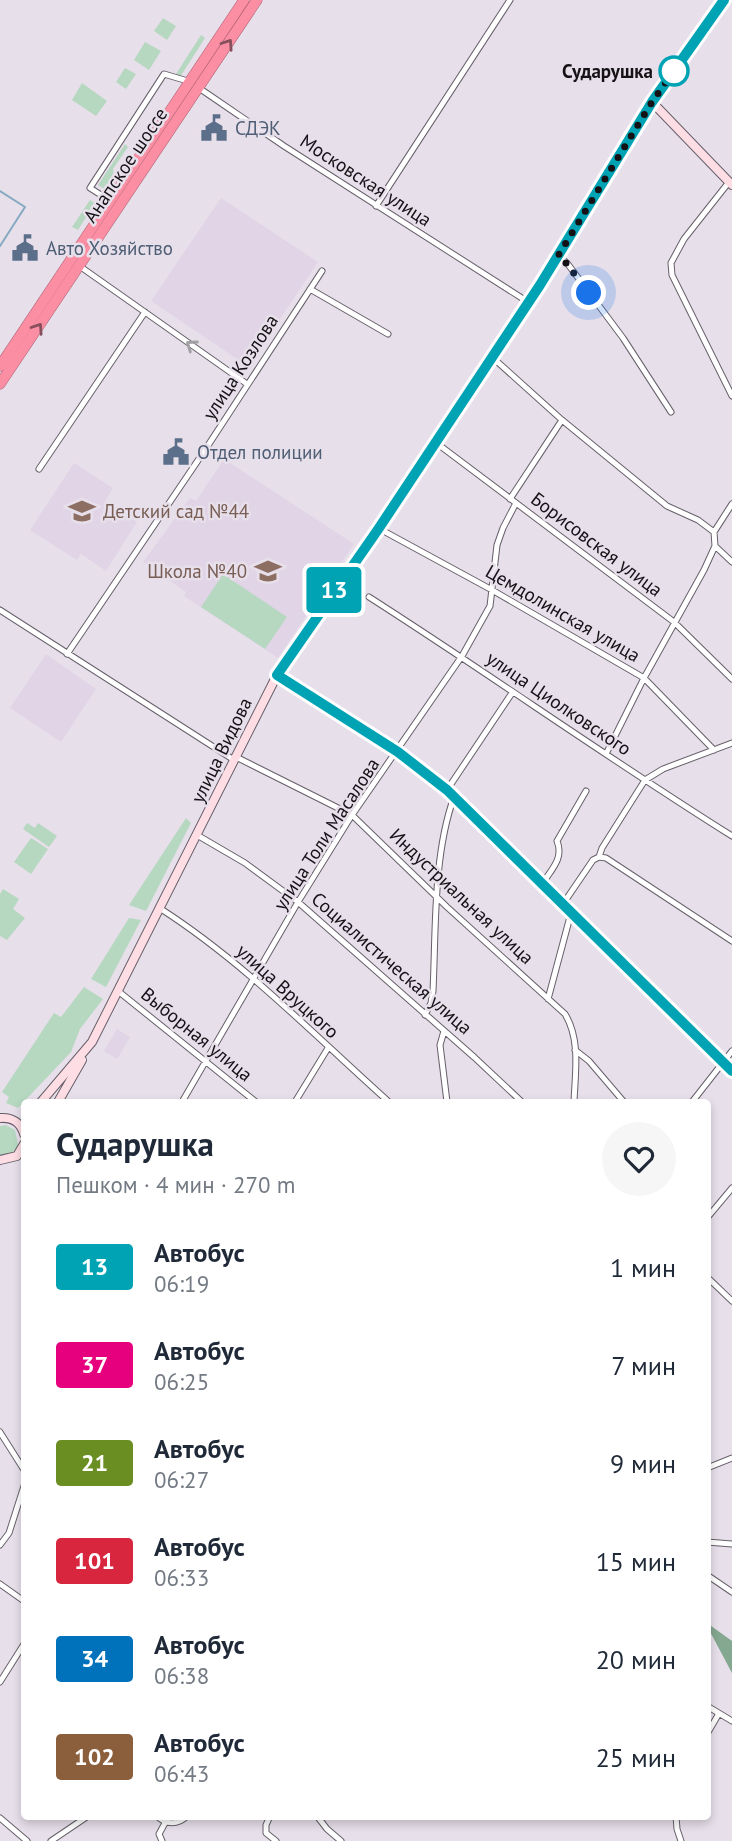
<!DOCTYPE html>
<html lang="ru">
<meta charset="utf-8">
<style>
body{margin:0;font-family:"PT Sans",sans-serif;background:#f6f6f7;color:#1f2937;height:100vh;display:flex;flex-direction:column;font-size:26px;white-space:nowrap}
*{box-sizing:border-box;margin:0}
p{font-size:23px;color:#747a83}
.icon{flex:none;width:38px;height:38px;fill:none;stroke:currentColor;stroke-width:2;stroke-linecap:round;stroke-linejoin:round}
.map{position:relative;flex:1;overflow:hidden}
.sheet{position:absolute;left:21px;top:1099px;width:690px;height:721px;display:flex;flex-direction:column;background:#fff;border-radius:7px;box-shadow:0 4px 10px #0003}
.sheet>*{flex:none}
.badge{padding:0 14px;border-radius:5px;font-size:24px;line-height:46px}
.you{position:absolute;width:35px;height:35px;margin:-18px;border:5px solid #fff;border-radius:50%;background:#1a73e8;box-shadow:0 0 0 10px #1a73e833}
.map>.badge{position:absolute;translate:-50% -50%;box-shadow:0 0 0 4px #fff}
.round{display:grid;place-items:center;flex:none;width:74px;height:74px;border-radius:37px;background:#f6f6f7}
.head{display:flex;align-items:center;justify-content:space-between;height:119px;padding:0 35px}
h1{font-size:33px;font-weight:600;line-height:52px}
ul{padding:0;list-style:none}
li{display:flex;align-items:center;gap:21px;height:98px;padding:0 35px}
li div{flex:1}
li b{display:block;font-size:26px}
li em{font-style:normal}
li .badge{min-width:77px;font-weight:700;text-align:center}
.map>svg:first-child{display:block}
.built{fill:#e1d4e6}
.green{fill:#b6d8c1}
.forest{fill:#84a890}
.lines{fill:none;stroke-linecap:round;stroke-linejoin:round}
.stream{stroke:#85a9c1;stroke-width:2}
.street-casing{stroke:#67606a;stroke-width:7}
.secondary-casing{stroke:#67606a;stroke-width:10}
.highway-casing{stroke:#ab6372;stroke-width:11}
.street{stroke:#fff;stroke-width:5}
.secondary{stroke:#fedde4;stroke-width:8}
.highway{stroke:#fc8ea4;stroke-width:10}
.oneway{stroke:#88505d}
.oneway2{stroke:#a1a0a2}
.line-casing{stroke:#fff;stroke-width:16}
.line{stroke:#00a3b4;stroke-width:10}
.walk{stroke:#151216;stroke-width:7;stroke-dasharray:0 12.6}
.stop-dot{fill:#fff;stroke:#00a3b4;stroke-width:3.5}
.labels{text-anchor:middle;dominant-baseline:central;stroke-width:5;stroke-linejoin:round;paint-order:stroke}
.stop-label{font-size:19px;font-weight:bold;fill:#151216;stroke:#e7dfea;text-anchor:end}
.service-label{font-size:19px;fill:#4e5e75;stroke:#e7dfea;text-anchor:start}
.street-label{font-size:19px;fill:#151216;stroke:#e7dfea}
.education-label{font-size:19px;fill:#785e54;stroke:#e7dfea;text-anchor:start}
</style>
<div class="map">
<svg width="732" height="1841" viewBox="0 0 732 1841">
<rect width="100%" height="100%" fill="#e7dfea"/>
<path class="built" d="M221,198L318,262L260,349L257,348L246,365L151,301Z
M224,459L354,544L278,658L184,596L186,592L143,562L190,498L196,501Z
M74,463L113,488L105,501L137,522L106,571L81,554L77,560L30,530Z
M46,654L96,689L61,742L10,708Z
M117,1029L130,1037L117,1059L104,1051Z"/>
<path class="green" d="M163,18L176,26L167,40L154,31Z
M201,35L205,38L180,77L176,74Z
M145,42L161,51L149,70L134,60Z
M125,68L136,74L126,89L116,82Z
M82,83L107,101L96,116L72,100Z
M125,144L128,147L113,169L114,176L104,189L98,185Z
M90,200L95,203L78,230L72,227Z
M223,574L287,617L265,649L201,607Z
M186,818L191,823L146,911L129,905Z
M27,823L35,828L38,823L57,836L49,847L23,829Z
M31,838L48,849L31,874L14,862Z
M3,889L19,899L13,909L25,918L7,940L0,936V894Z
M129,918L141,920L106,987L91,979Z
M84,987L103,999L80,1029L71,1052L18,1108L6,1103L9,1097L2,1092L54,1013L61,1017Z
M6,1125L15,1130L18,1145C15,1152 8,1157 0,1155V1126Z"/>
<path class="forest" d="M707,1623L732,1641V1673L707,1626Z"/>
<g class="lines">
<path class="stream" d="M0,191L25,207L0,246"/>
<defs>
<path id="street" d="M199,88L284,146L528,302
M729,182L684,239L671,263L672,275L732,396
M109,200L90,188L164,74L191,82
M376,206L510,0
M558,256L567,263L623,338L671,412
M78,265L247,384
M310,289L388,334
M492,357L562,420L667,506L698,520L714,532
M435,442L674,622L732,679
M39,469L145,312
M510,499L562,420
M378,528L492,590L644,678L714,750
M715,546L732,562
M369,597C491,675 609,759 732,836
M0,610L234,760
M67,654L205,450L322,271
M277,675L398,752L447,790L732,1071
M606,754L644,678L704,570L715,546L714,532L732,504
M236,757L352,815L447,907L565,1014C581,1040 575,1074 574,1102
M447,790L512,693
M197,835L245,863L298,902L474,1057L522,1102
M599,857L606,858L732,941
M542,884C552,869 564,858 557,841L586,791
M563,904L593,860L599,857L602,848L645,780L663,769L732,743
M161,909C245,963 315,1036 389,1102
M118,991L256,1102
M548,999L571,913
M425,1015L431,1003L433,991C436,929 433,855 454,797
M444,1031L440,1045L447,1102
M575,1050L589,1061L624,1102
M182,1102L298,902L352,815L462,656L490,606L497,545L503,528L516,503
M295,1102L328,1048
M692,1102L732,1051
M707,1218L732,1188
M707,1277L732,1301
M0,1432L24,1470
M707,1468L732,1458
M707,1542L732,1544
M0,1545L9,1533L24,1486
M707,1575L732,1592
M0,1584L24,1601
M0,1682L24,1644
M707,1706L732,1721
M707,1734L718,1715
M157,1816C166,1825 178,1825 187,1816
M270,1816L266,1825V1833L276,1841
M317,1816L327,1829L341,1841
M676,1816L677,1829L681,1841
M0,1818L27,1841
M51,1841L88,1816
M162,1841L159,1834L165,1823"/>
<path id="secondary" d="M652,102L732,185
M41,1102L92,1042L277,675L378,528L540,285L652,102L724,0
M58,1102L82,1060
M0,1118C12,1117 21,1123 24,1134
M0,1160L17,1156L24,1144"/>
<path id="highway" d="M0,366L244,0
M0,384L257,0"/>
</defs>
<use href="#street" class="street-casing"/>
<use href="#secondary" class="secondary-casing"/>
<use href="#highway" class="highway-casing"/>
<use href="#street" class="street"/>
<use href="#secondary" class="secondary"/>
<use href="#highway" class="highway"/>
</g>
<defs><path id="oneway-chevron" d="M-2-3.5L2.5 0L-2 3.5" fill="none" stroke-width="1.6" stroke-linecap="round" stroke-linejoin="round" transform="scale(1.75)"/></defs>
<g class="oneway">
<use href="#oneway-chevron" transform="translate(228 44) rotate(-56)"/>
<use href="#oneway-chevron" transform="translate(38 328) rotate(-56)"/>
</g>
<use class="oneway2" href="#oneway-chevron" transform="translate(191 345) rotate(-145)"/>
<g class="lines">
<defs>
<path id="line" d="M724,0L652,102L540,285L379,528L277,675L398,752L447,790L732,1071"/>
</defs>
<use href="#line" class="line-casing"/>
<use href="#line" class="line"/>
<path class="walk" d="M589,293L566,263L558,256L652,102L681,61L674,71"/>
</g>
<defs>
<symbol id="civic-bare" viewBox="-9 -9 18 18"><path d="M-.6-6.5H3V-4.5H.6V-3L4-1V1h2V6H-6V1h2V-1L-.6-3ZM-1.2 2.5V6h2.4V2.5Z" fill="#5c6f8a" stroke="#e7dfea" stroke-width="2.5" paint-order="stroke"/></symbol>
<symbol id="school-bare" viewBox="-9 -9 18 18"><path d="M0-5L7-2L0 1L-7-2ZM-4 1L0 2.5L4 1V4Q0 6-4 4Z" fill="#8d6e63" stroke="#e7dfea" stroke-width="2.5" paint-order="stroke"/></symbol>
</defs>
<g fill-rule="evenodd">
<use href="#civic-bare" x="195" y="109" width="38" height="38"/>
<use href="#civic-bare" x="6" y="229" width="38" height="38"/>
<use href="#civic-bare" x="157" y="433" width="38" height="38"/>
<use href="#school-bare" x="63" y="492" width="38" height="38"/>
<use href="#school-bare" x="249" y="552" width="38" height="38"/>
</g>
<circle class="stop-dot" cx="674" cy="71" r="14"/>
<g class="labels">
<g class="stop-label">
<text x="653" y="71">Сударушка</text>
</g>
<g class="service-label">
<text x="235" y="128">СДЭК</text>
<text x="46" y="248">Авто Хозяйство</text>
<text x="197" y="452">Отдел полиции</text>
</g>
<g class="street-label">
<text transform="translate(125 165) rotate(-56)">Анапское шоссе</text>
<text transform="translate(366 180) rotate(33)">Московская улица</text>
<text transform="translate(240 367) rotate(-57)">улица Козлова</text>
<text transform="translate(597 544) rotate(37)">Борисовская улица</text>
<text transform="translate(563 613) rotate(30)">Цемдолинская улица</text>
<text transform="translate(559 703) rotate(34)">улица Циолковского</text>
<text transform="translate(221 750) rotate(-64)">улица Видова</text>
<text transform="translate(326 834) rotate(-57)">улица Толи Масалова</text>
<text transform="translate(462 896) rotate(43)">Индустриальная улица</text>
<text transform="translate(392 963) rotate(41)">Социалистическая улица</text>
<text transform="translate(288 991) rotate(42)">улица Вруцкого</text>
<text transform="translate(197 1034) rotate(39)">Выборная улица</text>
</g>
<g class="education-label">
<text x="103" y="511">Детский сад №44</text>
<text x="247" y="571" text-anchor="end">Школа №40</text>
</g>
</g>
</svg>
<div class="you" style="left:589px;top:293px"></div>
<b class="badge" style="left:334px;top:590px;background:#00a3b4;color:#fff">13</b>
<section class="sheet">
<div class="head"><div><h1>Сударушка</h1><p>Пешком · 4 мин · 270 m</p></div><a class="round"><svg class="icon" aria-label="heart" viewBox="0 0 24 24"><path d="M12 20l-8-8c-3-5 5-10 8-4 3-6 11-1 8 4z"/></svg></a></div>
<ul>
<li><span class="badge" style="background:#00a3b4;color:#fff">13</span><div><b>Автобус</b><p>06:19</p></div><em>1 мин</em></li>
<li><span class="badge" style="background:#e6007e;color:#fff">37</span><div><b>Автобус</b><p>06:25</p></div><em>7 мин</em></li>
<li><span class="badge" style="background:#6b8e23;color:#fff">21</span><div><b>Автобус</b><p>06:27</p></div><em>9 мин</em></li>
<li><span class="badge" style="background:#d7263d;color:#fff">101</span><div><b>Автобус</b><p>06:33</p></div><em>15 мин</em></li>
<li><span class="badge" style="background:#0072bc;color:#fff">34</span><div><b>Автобус</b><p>06:38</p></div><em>20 мин</em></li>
<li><span class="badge" style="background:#8b5e3c;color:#fff">102</span><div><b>Автобус</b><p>06:43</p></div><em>25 мин</em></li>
</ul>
</section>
</div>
